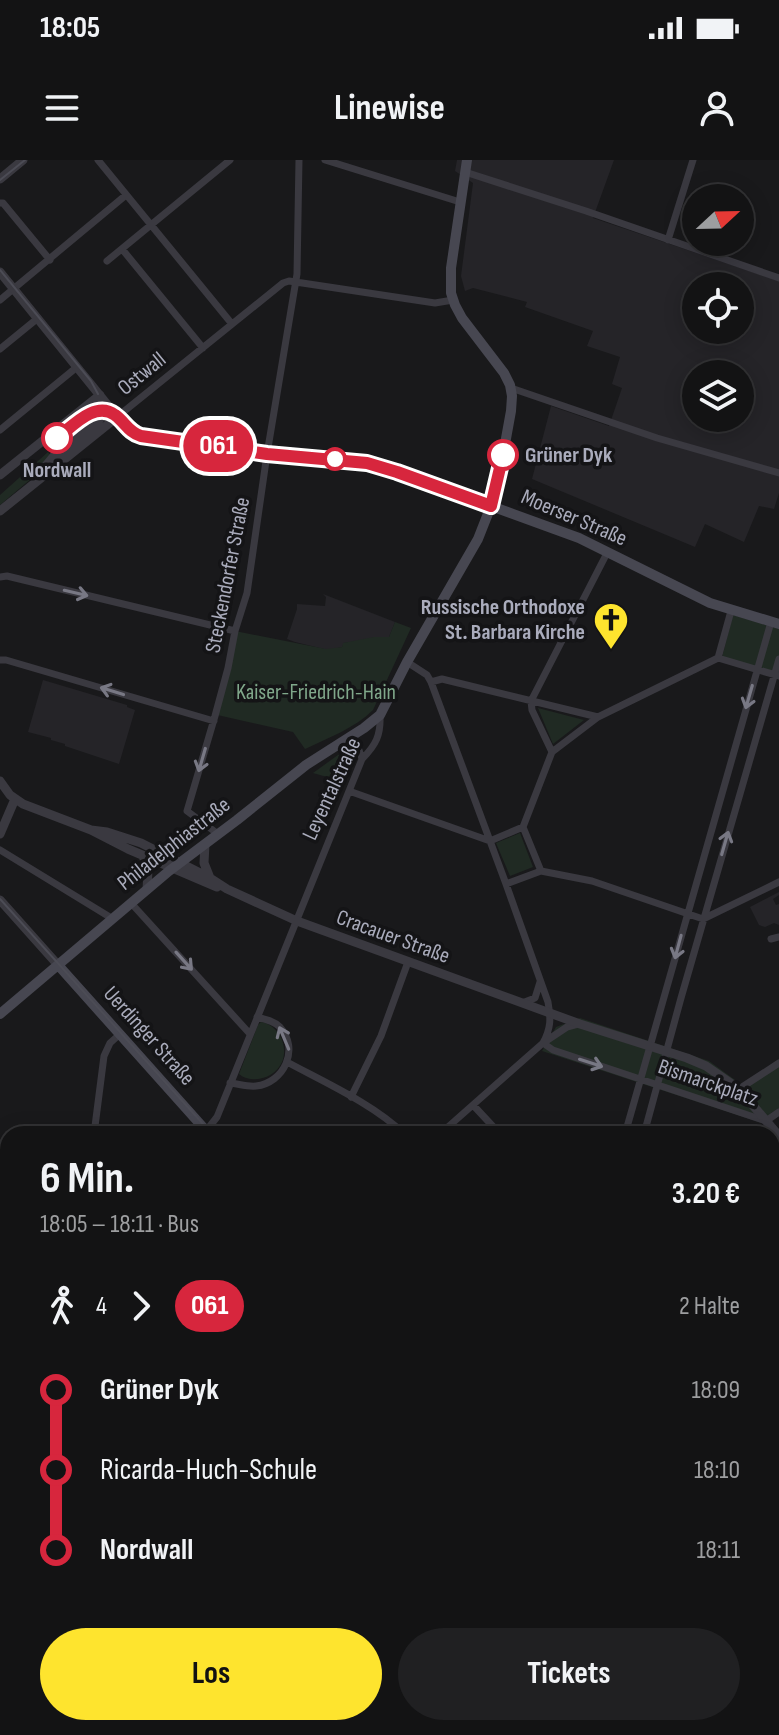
<!DOCTYPE html>
<html lang="de">
<meta charset="utf-8">
<style>
body{margin:0;font-family:"Sofia Sans Condensed",sans-serif;background:#202022;color:#f1f3f6;height:100vh;display:flex;flex-direction:column;font-size:30px;white-space:nowrap}
*{box-sizing:border-box;margin:0}
p{font-size:26px;color:#9d9ea0}
.icon{flex:none;width:44px;height:44px;fill:none;stroke:currentColor;stroke-width:2;stroke-linecap:round;stroke-linejoin:round}
.map{position:relative;flex:1;overflow:hidden}
.sheet{position:absolute;left:0px;top:966px;width:780px;height:610px;display:flex;flex-direction:column;background:#131314;border-radius:24px 24px 0 0;box-shadow:0 4px 20px #0003,0 0 0 2px #323234}
.sheet>*{flex:none}
.badge{padding:0 16px;border-radius:26px;font-size:28px;line-height:52px}
.needle{width:52px;rotate:68deg}
.buttons{position:absolute;left:682px;top:24px;display:grid;gap:16px}
.buttons a{display:grid;place-items:center;width:72px;height:72px;border-radius:50%;background:#131314;box-shadow:0 4px 20px #0003,0 0 0 2px #323234;font-size:40px}
.map>.badge{position:absolute;translate:-50% -50%;box-shadow:0 0 0 4px #fff}
.legs{display:flex;align-items:center;gap:12px;height:88px;padding:0 40px;font-size:26px}
.legs p{margin-inline-start:auto}
.overview{display:flex;align-items:center;justify-content:space-between;height:136px;padding:0 40px}
h1{font-size:44px;font-weight:700;line-height:60px}
.cta{display:flex;gap:16px;margin-top:auto;padding:16px 40px}
.cta a{flex:1;height:92px;border-radius:48px;background:#fee42e;color:#111;font-size:32px;font-weight:700;line-height:92px;text-align:center}
.cta a+a{background:#202022;color:#f1f3f6}
ul{padding:0 40px;list-style:none}
li{display:flex;align-items:center;gap:28px;height:80px;font-size:30px}
li i{display:grid;place-items:center;width:12px;height:100%;margin:0 10px;background:currentColor}
li i::after{content:'';width:20px;height:20px;margin:-10px;border:6px solid;border-radius:50%;background:#131314}
li p{margin-inline-start:auto}
li:first-child i{background:linear-gradient(#0000 50%,currentColor 0)}
li:last-child i{background:linear-gradient(currentColor 50%,#0000 0)}
.status{display:flex;justify-content:space-between;align-items:center;height:56px;padding:0 40px;background:#131314;direction:ltr}
.status svg{height:22px;fill:currentColor}
header{display:flex;justify-content:space-between;align-items:center;height:104px;padding:0 40px;background:#131314;font-size:36px;font-weight:700}
.map>svg:first-child{display:block}
.built{fill:#252428;fill-rule:evenodd}
.green{fill:#202a23}
.lines{fill:none;stroke-linecap:round;stroke-linejoin:round}
.minor{stroke:#3a3940;stroke-width:7}
.tertiary{stroke:#3a3940;stroke-width:9}
.secondary{stroke:#474751;stroke-width:10}
.tram{stroke:#4c4c55;stroke-width:2}
.oneway{stroke:#787884}
.line-1-casing{stroke:#fff;stroke-width:18}
.line-1{stroke:#d7263d;stroke-width:12}
.stop-1-dot{fill:#fff;stroke:#d7263d;stroke-width:4}
.labels{text-anchor:middle;dominant-baseline:central;stroke-width:7;stroke-linejoin:round;paint-order:stroke}
.street-label{font-size:22px;fill:#aaacbc;stroke:#141416}
.stop-label{font-size:22px;font-weight:bold;fill:#aaacbc;stroke:#141416;text-anchor:start}
.poi-label{font-size:22px;font-weight:bold;fill:#aaacbc;stroke:#141416;text-anchor:end}
.park-label{font-size:22px;fill:#80a88b;stroke:#141416}
</style>
<div class="status"><b>18:05</b><svg viewBox="0 0 49 12"><path d="M0 12V9h3v3zM5 12V6h3v6zM10 12V3h3v9zM15 12V0h3v12zM26 1h20v11H26zM47 4h2v5h-2z"/></svg></div>
<header><svg class="icon" aria-label="menu" viewBox="0 0 24 24"><path d="M4 6h16M4 12h16M4 18h16"/></svg>Linewise<svg class="icon" aria-label="person" viewBox="0 0 24 24"><circle cx="12" cy="8" r="4"/><path d="M4 21q1-7 8-7t8 7"/></svg></header>
<div class="map">
<svg width="779" height="1575" viewBox="0 0 779 1575">
<rect width="100%" height="100%" fill="#19191b"/>
<path class="built" d="M457,0H614L593,58L779,121V333L774,349L759,346L744,382L705,364L695,387L532,319L551,246L609,266L622,228L612,224L620,197L587,186L593,171L525,147L527,142L473,128L465,131L461,116L473,23L455,11ZM696,126H740V170H696ZM696,214H740V258H696Z
M323,434L395,462L389,477L344,483L342,487L328,490L295,482L287,479L297,449V444L325,446L326,437Z
M43,520L127,545V547L135,550L119,604L65,586V584L51,580V578L28,572Z
M779,732V735L773,739L776,745L779,744V765L774,763L765,767L759,765L750,747Z"/>
<path class="green" d="M48,292L51,296L32,318L0,345V335Z
M733,455L779,469V513L722,497Z
M395,462L411,468L373,550C355,568 328,578 305,589L293,572L213,554L235,471L326,489L342,487L343,483L374,477H389Z
M538,548L584,560L553,584Z
M344,594L347,605L341,621L313,613L338,595Z
M520,673L533,707L510,716L496,683Z
M580,858L709,901L742,925L779,901V948L771,953L762,963L542,891L556,867Z
M261,862C278,865 289,885 282,902C275,918 252,925 239,914L258,865Z
M340,1568H415L411,1575H363Z"/>
<g class="lines">
<path class="minor" d="M98,0L232,164
M325,0L460,42
M465,12L586,51L779,118
M0,43H3L50,100
M668,80L693,0
M122,89L203,188
M107,101L230,0
M0,140L126,35
M0,189L38,158
M511,228L657,278L779,313
M117,257L283,123L289,121L435,143L453,140
M0,270L77,207
M0,417L7,416L235,471
M718,498L779,516
M718,498L731,451
M0,500H6L214,561
M407,502L427,515L431,522L506,724L548,842C551,859 551,868 543,883
M431,522L442,519L598,557
M350,577L359,590L362,599
M552,592L532,550L531,541L607,393
M552,592L598,557L718,498
M349,631L490,681L523,667L541,711L506,724
M523,667L552,592
M218,674L187,651L215,556L228,508L235,471L247,433L267,294L297,114L299,0
M0,690L113,759
M541,711L592,721L703,759L779,722
M131,743L250,874
M771,779L779,777
M522,843L535,838L540,822
M543,883L553,890L766,961L779,952
M287,902C324,922 375,945 404,974
M230,923C239,924 248,927 256,926C284,923 300,889 280,867C274,861 265,859 257,857
M739,929L779,903
M351,937L381,876L408,802
M473,945L500,974
M206,971L217,957L362,599C376,585 381,575 380,555
M94,974L104,896L110,883L120,874
M440,974L543,883L567,867L578,864
M625,974L771,462
M644,974L681,838L779,499
M0,994L8,1004
M0,1076L8,1070
M772,1140L779,1134
M772,1169L779,1177
M0,1223L8,1214
M772,1331L779,1339
M0,1334L8,1341
M772,1353L779,1361
M772,1369L779,1363
M0,1407L8,1398
M0,1447L8,1449
M323,1568L344,1575
M118,1575L126,1568
M425,1575L429,1568
M768,1575L779,1563"/>
<path class="tertiary" d="M0,19L23,0
M0,112L123,264L133,273L145,277L267,294L367,303L397,312L491,346
M39,314L53,297L99,260L106,251V243
M0,315L100,235
M0,351L117,257
M0,621L10,635L23,644L91,670L128,689L217,727
M91,670L107,672L141,683L210,718L227,729L297,761L580,864L687,898L706,906L739,929L779,976
M0,674L15,639
M205,684L204,703L210,718
M143,696L148,710L147,730
M0,740L58,805"/>
<path class="secondary" d="M491,346L579,378L710,443L779,464
M58,805L209,974
M0,854L169,711L237,660L306,605L364,568L380,555L407,502L478,379L491,346L505,284L511,251L512,236L510,225L504,213L462,158L455,145L451,133V108L467,0
M0,1543L8,1550
M0,1557L8,1564
M13,1568L21,1575
M30,1568L38,1575
M746,1568L752,1575"/>
<path class="tram" d="M0,20L25,0
M0,110L91,221L98,234
M0,739L212,974
M0,1546L8,1553
M22,1568L31,1575
M747,1568L754,1575"/>
</g>
<defs><path id="oneway-shaft" d="M-6 0H5M1.5-3L5.5 0L1.5 3" fill="none" stroke-width="1.6" stroke-linecap="round" stroke-linejoin="round" transform="scale(2)"/></defs>
<g class="oneway">
<use href="#oneway-shaft" transform="translate(76 433) rotate(13)"/>
<use href="#oneway-shaft" transform="translate(112 531) rotate(-163)"/>
<use href="#oneway-shaft" transform="translate(749 537) rotate(106)"/>
<use href="#oneway-shaft" transform="translate(202 600) rotate(106)"/>
<use href="#oneway-shaft" transform="translate(725 683) rotate(-74)"/>
<use href="#oneway-shaft" transform="translate(678 787) rotate(105)"/>
<use href="#oneway-shaft" transform="translate(184 801) rotate(48)"/>
<use href="#oneway-shaft" transform="translate(284 878) rotate(-113)"/>
<use href="#oneway-shaft" transform="translate(591 903) rotate(18)"/>
</g>
<g class="lines">
<defs>
<path id="line-1" d="M57,278C72,267 95,240 115,255C125,262 128,272 141,276L267,294L367,303L397,312L491,346L503,295"/>
</defs>
<use href="#line-1" class="line-1-casing"/>
<use href="#line-1" class="line-1"/>
</g>
<defs>
<symbol id="church-pin" viewBox="-11 -11 22 30"><path d="M0 17L-7.5 6A9.5 9.5 0 1 1 7.5 6Z" fill="#fee42e" stroke="#141416"/><path d="M-1.2-6h2.4v3.5h3.3v2.4h-3.3V6h-2.4V-.1h-3.3v-2.4h3.3Z" fill="#111"/></symbol>
</defs>
<g fill-rule="evenodd">
<use href="#church-pin" x="591" y="440" width="40" height="54"/>
</g>
<g class="stop-1-dot">
<circle cx="57" cy="278" r="14"/>
<circle cx="503" cy="295" r="14"/>
<circle cx="335" cy="299" r="10"/>
</g>
<g class="labels">
<g class="street-label">
<text transform="translate(142 214) rotate(-39)">Ostwall</text>
<text transform="translate(574 358) rotate(23)">Moerser Straße</text>
<text transform="translate(228 415) rotate(-79)">Steckendorfer Straße</text>
<text transform="translate(332 629) rotate(-65)">Leyentalstraße</text>
<text transform="translate(174 684) rotate(-38)">Philadelphiastraße</text>
<text transform="translate(393 777) rotate(20)">Cracauer Straße</text>
<text transform="translate(149 876) rotate(48)">Uerdinger Straße</text>
<text transform="translate(708 923) rotate(19)">Bismarckplatz</text>
</g>
<g class="stop-label">
<text x="525" y="295">Grüner Dyk</text>
<text x="57" y="310" text-anchor="middle">Nordwall</text>
</g>
<g class="poi-label">
<text x="585" y="447">Russische Orthodoxe<tspan x="585" dy="25">St. Barbara Kirche</tspan></text>
</g>
<g class="park-label">
<text x="316" y="532">Kaiser-Friedrich-Hain</text>
</g>
</g>
</svg>
<div class="buttons">
<a><svg class="needle" viewBox="-14 -14 28 28"><path d="M0-13l5 13h-10z" fill="#e53935"/><path d="M0 13l5-13h-10z" fill="#9d9ea0"/></svg></a>
<a><svg class="icon" aria-label="locate" viewBox="0 0 24 24"><circle cx="12" cy="12" r="6"/><path d="M12 2v4M12 18v4M2 12h4M18 12h4"/></svg></a>
<a><svg class="icon" aria-label="layers" viewBox="0 0 24 24"><path d="M12 4l9 5-9 5-9-5zM3 14l9 5 9-5"/></svg></a>
</div>
<b class="badge" style="left:218px;top:286px;background:#d7263d;color:#fff">061</b>
<section class="sheet">
<div class="overview"><div><h1>6 Min.</h1><p>18:05 – 18:11 · Bus</p></div><b>3.20 €</b></div>
<div class="legs"><svg class="icon" aria-label="walk" viewBox="0 0 24 24"><circle cx="13" cy="4" r="2"/><path d="M13 8l-2 6 4 7M11 14l-3 7M7 12l3-4h3l4 4"/></svg>4<svg class="icon" aria-label="forward" viewBox="0 0 24 24"><path d="M9 5l7 7-7 7"/></svg><b class="badge" style="background:#d7263d;color:#fff">061</b><p>2 Halte</p></div>
<ul>
<li><i style="color:#d7263d"></i><b>Grüner Dyk</b><p>18:09</p></li>
<li><i style="color:#d7263d"></i><span>Ricarda-Huch-Schule</span><p>18:10</p></li>
<li><i style="color:#d7263d"></i><b>Nordwall</b><p>18:11</p></li>
</ul>
<div class="cta"><a>Los</a><a>Tickets</a></div>
</section>
</div>
